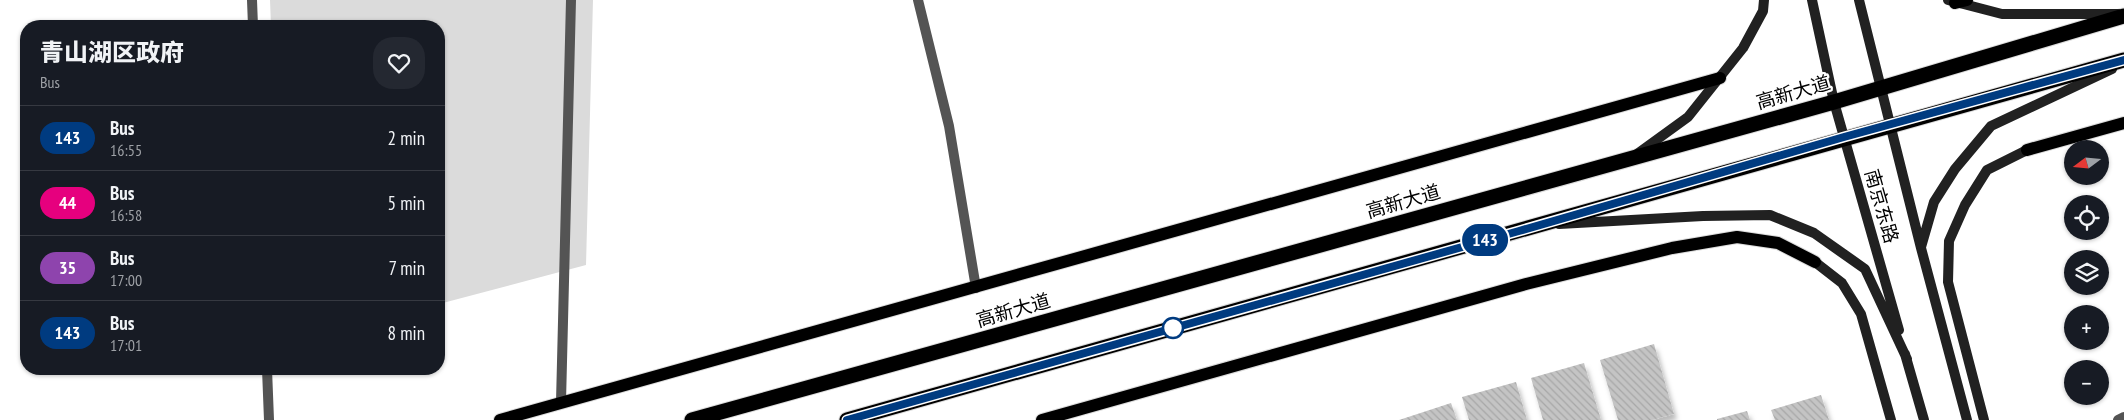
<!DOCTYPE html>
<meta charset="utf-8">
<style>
body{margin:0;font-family:"PT Sans Narrow","Noto Sans SC",sans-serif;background:#242831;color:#f1f3f6;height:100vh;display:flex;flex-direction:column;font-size:19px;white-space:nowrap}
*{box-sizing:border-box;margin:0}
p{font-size:16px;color:#9ea1a6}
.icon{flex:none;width:28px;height:28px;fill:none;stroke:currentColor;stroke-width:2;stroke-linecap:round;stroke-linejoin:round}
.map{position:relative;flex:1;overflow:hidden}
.drawer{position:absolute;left:20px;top:20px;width:425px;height:355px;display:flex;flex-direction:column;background:#171b24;border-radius:20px;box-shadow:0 1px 4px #0004}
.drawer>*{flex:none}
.badge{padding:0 10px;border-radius:16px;font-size:18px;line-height:32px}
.needle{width:32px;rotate:254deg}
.fabs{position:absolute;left:2064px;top:140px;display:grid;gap:10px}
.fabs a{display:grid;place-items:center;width:45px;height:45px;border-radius:50%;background:#171b24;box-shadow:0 1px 4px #0004;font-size:25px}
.map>.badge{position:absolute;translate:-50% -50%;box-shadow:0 0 0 2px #fff}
.round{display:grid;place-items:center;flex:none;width:52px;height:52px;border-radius:20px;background:#242831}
.head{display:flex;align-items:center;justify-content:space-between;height:85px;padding:0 20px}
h1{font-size:24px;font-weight:800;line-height:38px}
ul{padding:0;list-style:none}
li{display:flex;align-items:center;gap:15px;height:65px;padding:0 20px;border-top:1px solid #363941}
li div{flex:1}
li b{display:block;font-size:19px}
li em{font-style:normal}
li .badge{min-width:55px;font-weight:700;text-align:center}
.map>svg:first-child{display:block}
.grass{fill:#dbdbdb}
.building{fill:url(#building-back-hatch);filter:url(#shadow)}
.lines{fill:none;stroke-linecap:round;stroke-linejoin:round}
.primary-casing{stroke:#dbdbdb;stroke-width:14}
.highway-casing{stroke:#dbdbdb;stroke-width:17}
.lane{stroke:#545454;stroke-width:10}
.secondary{stroke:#212121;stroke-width:10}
.primary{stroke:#000;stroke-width:12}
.highway{stroke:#000;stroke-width:15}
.line-casing{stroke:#fff;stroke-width:11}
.line{stroke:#003b80;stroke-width:8}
.stop-dot{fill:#fff;stroke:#003b80;stroke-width:2.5}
.labels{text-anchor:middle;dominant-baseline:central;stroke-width:4.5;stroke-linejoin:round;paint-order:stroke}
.street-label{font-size:19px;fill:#000;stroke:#fff}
</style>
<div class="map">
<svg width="2124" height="420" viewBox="0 0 2124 420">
<defs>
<pattern id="building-back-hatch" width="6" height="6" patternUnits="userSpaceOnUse" patternTransform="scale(1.25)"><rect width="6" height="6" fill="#c4c4c4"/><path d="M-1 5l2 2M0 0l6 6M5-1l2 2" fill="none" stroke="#a7a7a7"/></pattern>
<filter id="shadow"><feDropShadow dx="3" dy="5.5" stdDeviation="2.5" flood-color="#0004"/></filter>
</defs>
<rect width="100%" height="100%" fill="#fff"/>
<path class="grass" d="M270,0H593L586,265L439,304V26H271Z"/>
<path class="building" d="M1654,344L1674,414L1652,420H1618L1600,360Z
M1584,363L1601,420H1543L1531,378Z
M1516,382L1527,420H1469L1462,397Z
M1821,395L1829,420H1775L1771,410Z
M1451,403L1457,420H1399Z
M1747,411L1750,420H1717V419Z"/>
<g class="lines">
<defs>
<path id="primary" d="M1955,3L1967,0
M2027,150L2124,123
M500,420L1720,78
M1042,420L1526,284L1672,248L1737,237L1778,243L1815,262"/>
<path id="highway" d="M692,420L1834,102L2124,16
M847,420L2124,60"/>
</defs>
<use href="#primary" class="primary-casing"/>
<use href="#highway" class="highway-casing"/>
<path class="lane" d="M252,0L253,26
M918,0L949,126L976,288
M267,369L269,420
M561,402L571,0
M2118,420L2124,417"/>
<path class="secondary" d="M1812,0L1834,102L1899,330
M1859,0L1921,248L1967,420
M1948,0L2002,14H2118
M1637,154L1688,117L1743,48L1763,11L1764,0
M1559,224L1703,216L1770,215L1814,233L1865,269L1907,359
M1921,247L1934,202L1955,169L1991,126L2112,69
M1815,262L1842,283L1861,314L1891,420
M1905,354L1924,420
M1984,420L1948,282L1949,241L1965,205L1987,170L2027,150"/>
<use href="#primary" class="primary"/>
<use href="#highway" class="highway"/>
</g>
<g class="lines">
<defs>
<path id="line" d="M847,420L1519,231L1844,137L2124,60"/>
</defs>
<use href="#line" class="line-casing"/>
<use href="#line" class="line"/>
</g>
<circle class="stop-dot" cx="1173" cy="328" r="10"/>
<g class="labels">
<g class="street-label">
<text transform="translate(1793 92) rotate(-16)">高新大道</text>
<text transform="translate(1403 201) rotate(-16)">高新大道</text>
<text transform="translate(1882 206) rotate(74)">南京东路</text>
<text transform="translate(1013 310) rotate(-16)">高新大道</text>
</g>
</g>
</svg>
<div class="fabs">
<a><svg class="needle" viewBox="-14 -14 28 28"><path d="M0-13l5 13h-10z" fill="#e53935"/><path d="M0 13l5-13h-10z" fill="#9ea1a6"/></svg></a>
<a><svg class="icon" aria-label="locate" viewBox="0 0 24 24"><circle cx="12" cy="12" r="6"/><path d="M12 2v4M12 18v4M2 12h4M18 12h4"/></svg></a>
<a><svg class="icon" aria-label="layers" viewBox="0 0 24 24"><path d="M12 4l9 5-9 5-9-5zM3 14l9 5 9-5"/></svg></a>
<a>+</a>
<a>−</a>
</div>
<b class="badge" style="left:1485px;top:240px;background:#003b80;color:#fff">143</b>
<section class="drawer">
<div class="head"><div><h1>青山湖区政府</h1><p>Bus</p></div><a class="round"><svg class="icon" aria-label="heart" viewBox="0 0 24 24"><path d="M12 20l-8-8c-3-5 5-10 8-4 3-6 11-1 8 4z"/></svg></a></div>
<ul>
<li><span class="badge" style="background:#003b80;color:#fff">143</span><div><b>Bus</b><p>16:55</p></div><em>2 min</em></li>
<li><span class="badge" style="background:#e6007e;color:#fff">44</span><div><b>Bus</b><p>16:58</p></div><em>5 min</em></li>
<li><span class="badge" style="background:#8e44ad;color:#fff">35</span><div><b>Bus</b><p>17:00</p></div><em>7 min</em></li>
<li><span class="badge" style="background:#003b80;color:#fff">143</span><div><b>Bus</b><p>17:01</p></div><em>8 min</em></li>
</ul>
</section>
</div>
